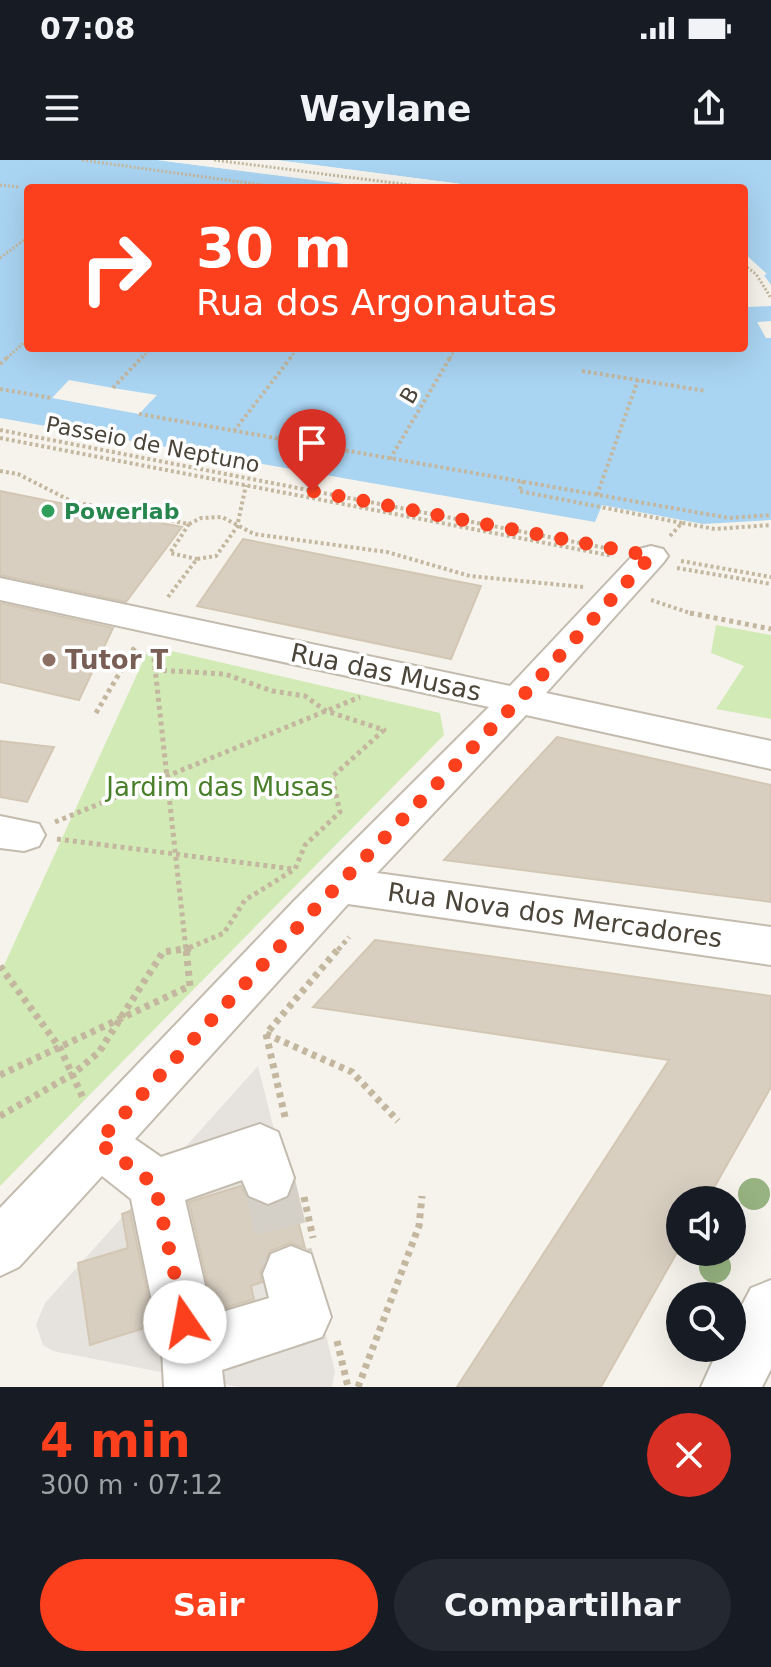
<!DOCTYPE html>
<html lang="pt">
<meta charset="utf-8">
<style>
:root{--surface:#171b24;--page:#242831;--text:#f1f3f6;--muted:#9ea1a6;--accent:#fc3f1d}
body{margin:0;font-family:"DejaVu Sans",sans-serif;background:var(--page);color:var(--text);height:100vh;display:flex;flex-direction:column;font-size:30px;white-space:nowrap}
*{box-sizing:border-box;margin:0}
p{font-size:26px;color:var(--muted)}
.icon{flex:none;width:44px;height:44px;fill:none;stroke:currentColor;stroke-width:2;stroke-linecap:round;stroke-linejoin:round}
.map{position:relative;height:1227px;overflow:hidden}
.side{display:flex;flex-direction:column;background:var(--surface);flex:1}
.side>*{flex:none}
.guide{position:absolute;left:24px;top:24px;width:724px;height:168px;border-radius:8px;box-shadow:0 8px 32px #0002;background:#fc3f1d;color:#fff;overflow:hidden}
.fabs{position:absolute;left:666px;top:1026px;display:grid;gap:16px}
.fabs a{display:grid;place-items:center;width:80px;height:80px;border-radius:50%;background:var(--surface);box-shadow:0 8px 32px #0002;font-size:40px}
.pin{position:absolute;display:grid;place-items:center;width:68px;height:68px;color:#fff;margin:-82px -34px;border-radius:50% 50% 50% 0;rotate:-45deg;box-shadow:0 0 8px #0007}
.pin .icon{rotate:45deg}
.me{position:absolute;width:88px;margin:-44px;rotate:348deg;stroke-linejoin:round;filter:drop-shadow(0 0 6px #0008)}
.turn{display:flex;align-items:center;gap:28px;height:168px;padding:0 40px;font-size:36px}
.turn .icon{width:104px;height:104px;stroke-width:2.5}
.turn b{display:block;font-size:56px;line-height:68px}
.round{display:grid;place-items:center;flex:none;width:84px;height:84px;border-radius:42px;background:var(--page)}
.headline{display:flex;align-items:center;justify-content:space-between;height:136px;padding:0 40px}
h1{font-size:48px;font-weight:800;line-height:60px;color:var(--accent)}
.button{display:flex;gap:16px;margin-top:auto;padding:16px 40px}
.button a{flex:1;height:92px;border-radius:48px;background:var(--accent);color:#fff;font-size:32px;font-weight:800;line-height:92px;text-align:center}
.button a+a{background:var(--page);color:var(--text)}
.status{display:flex;justify-content:space-between;align-items:center;height:56px;padding:0 40px;background:var(--surface);direction:ltr}
.status svg{height:22px;fill:currentColor}
header{display:flex;justify-content:space-between;align-items:center;height:104px;padding:0 40px;background:var(--surface);font-size:36px;font-weight:800}
.map>svg:first-child{display:block}
.industrial{fill:#e6e2dd}
.green{fill:#d2eab5}
.water{fill:#a9d4f2}
.pier{fill:#f6f3ec}
.building{fill:#d8cfc1;stroke:#d3c7b4;stroke-width:2}
.lines{fill:none;stroke-linecap:round;stroke-linejoin:round}
.minor-tunnel{stroke:#d4d0c8;stroke-width:52;stroke-dasharray:52 26;stroke-linecap:butt}
.minor-casing{stroke:#c2bbae;stroke-width:4}
.path-far3{stroke:#c4b79f;stroke-width:3;stroke-dasharray:2 2;stroke-linecap:butt}
.path-far2{stroke:#c4b79f;stroke-width:4;stroke-dasharray:3 3;stroke-linecap:butt}
.path-far1{stroke:#c4b79f;stroke-width:5;stroke-dasharray:4 4;stroke-linecap:butt}
.path{stroke:#c4b79f;stroke-width:7;stroke-dasharray:5 5;stroke-linecap:butt}
.minor{fill:#fff;fill-rule:evenodd}
.tree{fill:#97b381}
.route{stroke:#fc3f1d;stroke-width:14;stroke-dasharray:0 25.2}
.leisure-dot{fill:#2e9e5b;stroke:#fff;stroke-width:3}
.education-dot{fill:#8d6e63;stroke:#fff;stroke-width:3}
.labels{text-anchor:middle;stroke-width:7;stroke-linejoin:round;paint-order:stroke}
.far-street-label{font-size:22px;fill:#4b4439;stroke:#fff}
.far-leisure-label{font-size:22px;font-weight:bold;fill:#27864d;stroke:#fff;text-anchor:start}
.education-label{font-size:26px;font-weight:bold;fill:#785e54;stroke:#fff;text-anchor:start}
.street-label{font-size:26px;fill:#4b4439;stroke:#fff}
.park-label{font-size:26px;fill:#4a7f2a;stroke:#fff}
</style>
<div class="status"><b>07:08</b><svg viewBox="0 0 49 12"><path d="M0 12V9h3v3zM5 12V6h3v6zM10 12V3h3v9zM15 12V0h3v12zM26 1h20v11H26zM47 4h2v5h-2z"/></svg></div>
<header><svg class="icon" aria-label="menu" viewBox="0 0 24 24"><path d="M4 6h16M4 12h16M4 18h16"/></svg>Waylane<svg class="icon" aria-label="share" viewBox="0 0 24 24"><path d="M12 15V3M7 8l5-5 5 5M5 13v7h14v-7"/></svg></header>
<div class="map">
<svg width="771" height="1227" viewBox="0 0 771 1227">
<rect width="100%" height="100%" fill="#f6f3ec"/>
<polygon class="industrial" points="258,906 335,1211 332,1227 238,1227 53,1191 43,1185 36,1165 45,1143"/>
<g class="green">
<polygon points="716,465 771,475 771,559 716,549 744,506 711,493"/>
<polygon points="150,486 440,553 444,575 0,1026 0,814"/>
</g>
<g class="water">
<polygon points="0,0 157,0 376,28 28,28 28,188 744,188 744,141 747,147 771,146 771,161 757,162 766,178 771,178 771,360 703,364 602,345 595,362 0,258"/>
<polygon points="276,0 771,0 771,125 764,115 767,114 744,93 744,28 492,28"/>
</g>
<g class="pier">
<polygon points="157,0 233,5 377,24 380,28"/>
<polygon points="272,0 276,0 492,28 461,28 276,4"/>
<polygon points="69,220 113,228 157,235 139,254 52,238"/>
</g>
<g class="building">
<polygon points="0,331 109,353 182,367 126,442 0,415"/>
<polygon points="243,379 338,398 481,426 451,499 197,446"/>
<polygon points="0,443 113,468 79,540 0,522"/>
<polygon points="557,577 771,625 771,742 444,700"/>
<polygon points="0,581 54,587 27,642 0,637"/>
<polygon points="375,780 771,836 771,927 707,1040 680,1040 680,1087 601,1227 457,1227 669,900 313,847"/>
<polygon points="241,1026 248,1039 267,1047 288,1039 291,1033 305,1088 290,1083 270,1091 260,1113 262,1122 251,1126 254,1139 214,1151 189,1042"/>
<polygon points="130,1051 154,1165 90,1185 78,1103 128,1088 122,1054"/>
</g>
<g class="lines">
<polyline class="minor-tunnel" points="268,1018 291,1114"/>
<defs>
<g id="minor">
<polygon points="651,386 663,389 668,396 663,403 546,533 771,581 771,609 526,555 377,713 771,767 771,805 348,744 135,979 161,997 260,964 278,972 294,1018 287,1036 268,1044 249,1036 242,1020 185,1040 212,1155 269,1138 263,1114 271,1094 291,1086 311,1094 331,1157 322,1177 222,1210 224,1227 164,1227 162,1190 131,1039 102,1016 19,1107 0,1116 0,1048 294,741 489,547 0,440 0,418 510,526 639,389"/>
<polygon points="0,656 39,664 45,675 39,686 24,691 0,688"/>
<polygon points="771,1120 771,1209 762,1227 701,1227 719,1188 732,1188 732,1164 751,1128"/>
</g>
</defs>
<use href="#minor" class="minor-casing"/>
<g class="path-far3">
<polyline points="82,0 284,28"/>
<polyline points="214,0 434,28"/>
<polyline points="0,25 19,27"/>
<polyline points="0,98 28,77"/>
<polyline points="744,105 756,114 771,138"/>
<polyline points="7,198 28,179"/>
<polyline points="142,198 151,188"/>
<polyline points="290,198 298,188"/>
<polyline points="450,198 456,188"/>
</g>
<g class="path-far2">
<polyline points="0,204 9,196"/>
<polyline points="582,211 706,231"/>
<polyline points="113,228 143,196"/>
<polyline points="0,229 52,238"/>
<polyline points="139,254 729,358 771,355"/>
<polyline points="0,270 616,390"/>
<polyline points="234,271 292,196"/>
<polyline points="0,278 613,396"/>
<polyline points="390,299 451,196"/>
<polyline points="0,311 18,314 73,342 189,364 201,358 222,357 254,374 387,392 470,416 583,427"/>
<polyline points="523,321 519,331 682,363"/>
<polyline points="597,335 638,220"/>
<polyline points="189,364 170,393 197,399"/>
<polyline points="670,376 682,363 715,369 771,365"/>
<polyline points="681,401 771,417"/>
<polyline points="677,408 771,424"/>
<polyline points="168,437 197,399 216,396 237,367 246,325"/>
<polyline points="651,440 696,455"/>
</g>
<g class="path-far1">
<polyline points="690,453 771,469"/>
<polyline points="153,490 186,790"/>
<polyline points="155,510 225,514 272,531 305,536 326,551 384,570 332,617 340,652 305,685 295,709 245,740 224,773 184,790"/>
<polyline points="96,553 136,485"/>
<polyline points="55,662 360,537"/>
<polyline points="57,679 293,709"/>
<polyline points="338,790 349,777"/>
</g>
<g class="path">
<polyline points="0,806 60,888 84,940"/>
<polyline points="266,874 352,912 398,961"/>
<polyline points="0,915 190,826 186,788"/>
<polyline points="0,956 73,914 99,892 163,792 192,788"/>
<polyline points="285,957 266,874 339,788"/>
<polyline points="304,1037 313,1078"/>
<polyline points="337,1181 348,1227"/>
<polyline points="358,1227 419,1066 422,1036"/>
</g>
<use href="#minor" class="minor"/>
</g>
<g class="tree">
<circle cx="754" cy="1034" r="16"/>
<circle cx="715" cy="1107" r="16"/>
</g>
<g class="lines">
<polyline class="route" points="185,1162 155,1025 98,982 310,754 519,540 651,396 312,331"/>
</g>
<circle class="leisure-dot" cx="48" cy="351" r="8"/>
<circle class="education-dot" cx="49" cy="500" r="8"/>
<g class="labels">
<g class="far-street-label">
<text transform="translate(409 235) rotate(-59)" y="8">B</text>
<text transform="translate(153 284) rotate(11)" y="8">Passeio de Neptuno</text>
</g>
<g class="far-leisure-label">
<text x="64" y="359">Powerlab</text>
</g>
<g class="education-label">
<text x="65" y="509">Tutor T</text>
</g>
<g class="street-label">
<text transform="translate(386 512) rotate(12)" y="9">Rua das Musas</text>
<text transform="translate(555 755) rotate(8)" y="9">Rua Nova dos Mercadores</text>
</g>
<g class="park-label">
<text x="220" y="636">Jardim das Musas</text>
</g>
</g>
</svg>
<div class="fabs">
<a><svg class="icon" aria-label="sound" viewBox="0 0 24 24"><path d="M4 9h4l5-4v14l-5-4H4zM17 9q2 3 0 6"/></svg></a>
<a><svg class="icon" aria-label="search" viewBox="0 0 24 24"><circle cx="10" cy="10" r="6"/><path d="M15 15l6 6"/></svg></a>
</div>
<div class="pin" style="left:312px;top:331px;background:#d93025"><svg class="icon" aria-label="arrive" viewBox="0 0 24 24"><path d="M6 21V4h12l-3 4 3 4H6"/></svg></div>
<svg class="me" style="left:185px;top:1162px" viewBox="-20 -20 40 40"><circle r="19" fill="#fff"/><path d="M0-13L10 11 0 6-10 11z" fill="#fc3f1d"/></svg>
<div class="guide">
<div class="turn"><svg class="icon" aria-label="right" viewBox="0 0 24 24"><path d="M7 20v-9h11M14 6l5 5-5 5"/></svg><div><b>30 m</b>Rua dos Argonautas</div></div>
</div>
</div>
<section class="side">
<div class="headline"><div><h1>4 min</h1><p>300 m · 07:12</p></div><a class="round" style="background:#d93025;color:#fff"><svg class="icon" aria-label="close" viewBox="0 0 24 24"><path d="M6 6l12 12M18 6L6 18"/></svg></a></div>
<div class="button"><a>Sair</a><a>Compartilhar</a></div>
</section>
